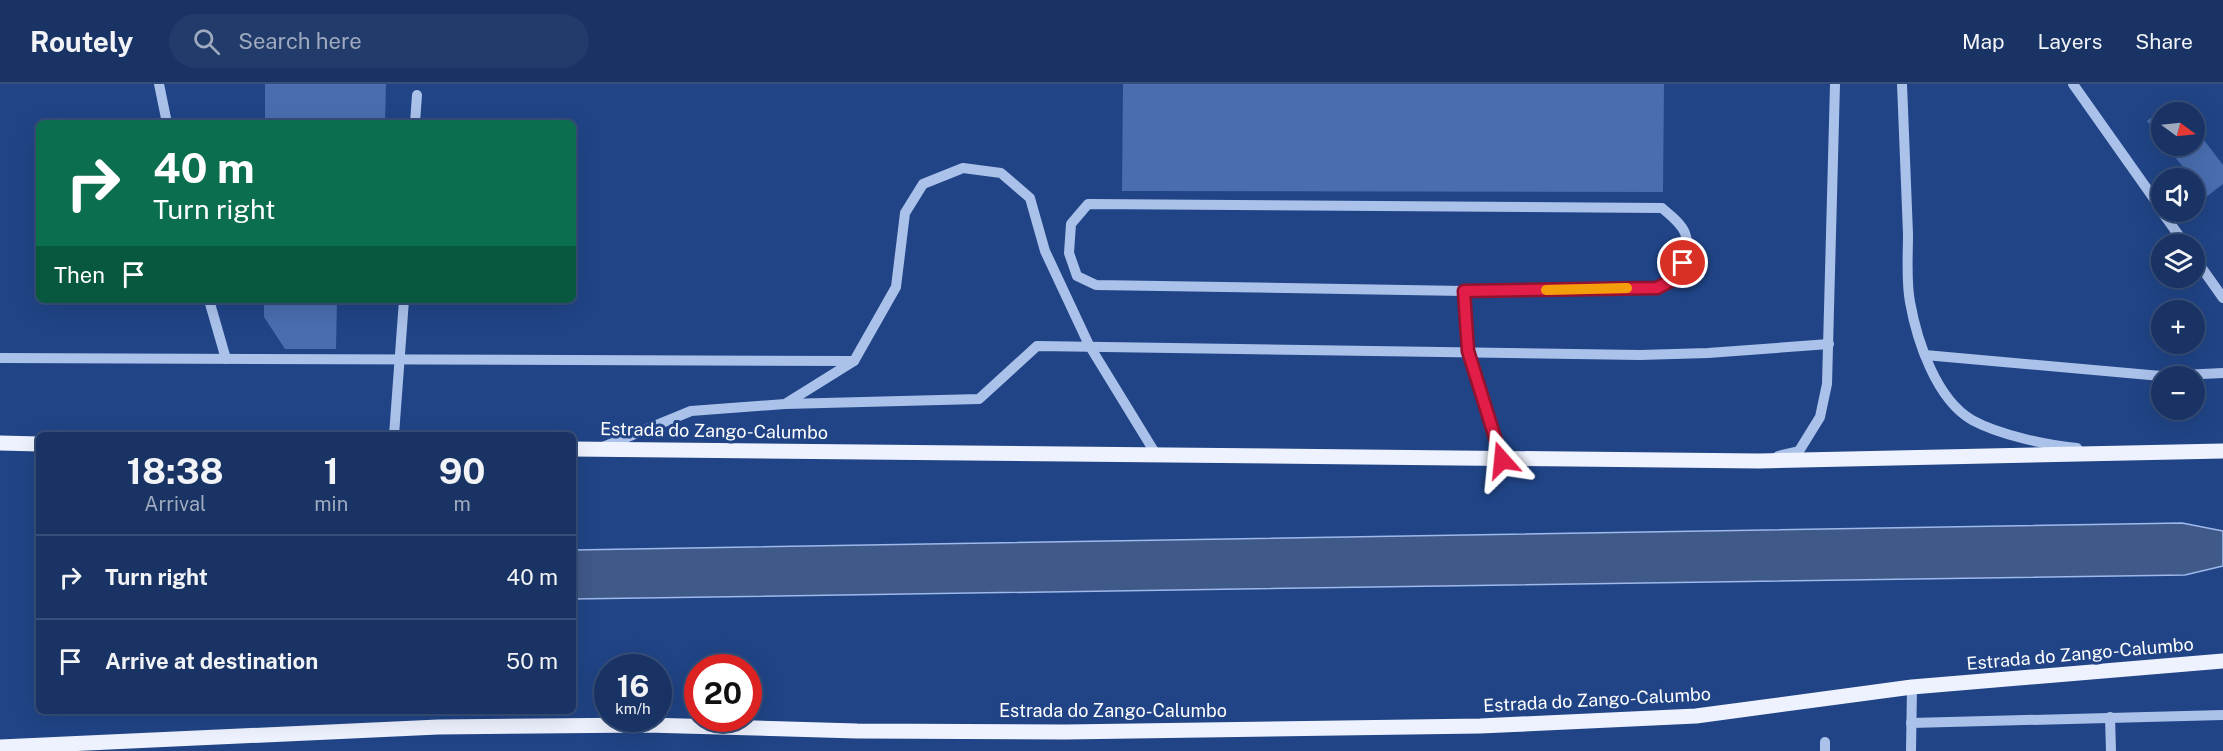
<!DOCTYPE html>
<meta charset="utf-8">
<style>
:root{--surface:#183364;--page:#213b6a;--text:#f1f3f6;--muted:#9faabf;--line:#364e78}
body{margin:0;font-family:"Public Sans",sans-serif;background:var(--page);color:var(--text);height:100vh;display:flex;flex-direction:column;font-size:22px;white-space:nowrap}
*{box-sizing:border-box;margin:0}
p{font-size:20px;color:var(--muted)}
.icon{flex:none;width:33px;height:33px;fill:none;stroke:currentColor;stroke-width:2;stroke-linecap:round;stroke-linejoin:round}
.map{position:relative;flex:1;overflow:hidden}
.details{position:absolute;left:36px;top:348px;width:540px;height:282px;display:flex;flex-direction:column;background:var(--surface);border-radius:9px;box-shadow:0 6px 24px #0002,0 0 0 2px var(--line)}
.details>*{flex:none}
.top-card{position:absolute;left:36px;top:36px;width:540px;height:183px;border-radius:9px;box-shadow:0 6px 24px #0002,0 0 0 2px var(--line);background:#0b6e4f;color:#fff;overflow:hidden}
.needle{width:39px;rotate:105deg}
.fabs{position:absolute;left:2151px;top:18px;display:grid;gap:12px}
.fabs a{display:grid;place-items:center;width:54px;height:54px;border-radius:50%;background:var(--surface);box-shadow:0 6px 24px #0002,0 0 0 2px var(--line);font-size:30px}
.speed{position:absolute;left:594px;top:570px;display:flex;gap:12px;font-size:30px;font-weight:700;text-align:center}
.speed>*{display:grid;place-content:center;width:78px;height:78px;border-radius:50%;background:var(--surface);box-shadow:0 6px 24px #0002,0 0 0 2px var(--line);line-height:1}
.speed small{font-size:15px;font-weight:400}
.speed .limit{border:9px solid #d22;background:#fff;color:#111}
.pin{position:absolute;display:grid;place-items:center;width:51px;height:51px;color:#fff;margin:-26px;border:3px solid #fff;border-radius:50%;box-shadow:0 2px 6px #0007}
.me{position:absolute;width:66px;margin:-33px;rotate:342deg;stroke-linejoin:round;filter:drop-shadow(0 0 4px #0008)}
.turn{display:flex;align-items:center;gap:21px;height:126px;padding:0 18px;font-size:27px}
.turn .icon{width:78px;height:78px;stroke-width:2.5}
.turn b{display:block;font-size:42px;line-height:51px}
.then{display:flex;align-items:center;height:57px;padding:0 18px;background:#0003;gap:12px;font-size:22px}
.eta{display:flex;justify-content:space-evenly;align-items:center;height:102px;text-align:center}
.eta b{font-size:36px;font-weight:700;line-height:42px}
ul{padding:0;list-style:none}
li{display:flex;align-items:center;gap:18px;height:84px;padding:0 18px;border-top:2px solid var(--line)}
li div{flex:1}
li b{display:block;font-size:22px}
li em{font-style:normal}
header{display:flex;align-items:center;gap:36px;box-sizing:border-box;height:84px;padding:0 30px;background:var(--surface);border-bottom:2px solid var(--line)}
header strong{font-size:28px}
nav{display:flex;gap:33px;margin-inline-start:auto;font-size:21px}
.search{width:420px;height:54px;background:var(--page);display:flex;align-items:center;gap:15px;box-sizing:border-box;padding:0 21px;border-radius:33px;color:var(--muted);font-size:22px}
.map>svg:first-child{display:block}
.water{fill:#3f5989;stroke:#9ebaeb;stroke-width:1.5}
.building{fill:#496daf}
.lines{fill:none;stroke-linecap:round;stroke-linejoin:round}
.minor{stroke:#aac1ea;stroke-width:10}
.major{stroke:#eef2fe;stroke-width:15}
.route-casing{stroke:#92132f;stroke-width:15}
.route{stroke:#e11d48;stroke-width:10}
.slow{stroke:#f59e0b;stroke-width:10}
.labels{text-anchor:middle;stroke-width:6;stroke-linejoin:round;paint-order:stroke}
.street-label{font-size:18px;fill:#fff;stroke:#204486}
</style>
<header>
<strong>Routely</strong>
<div class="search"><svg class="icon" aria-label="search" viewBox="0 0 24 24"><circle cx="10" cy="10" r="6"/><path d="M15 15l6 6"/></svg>Search here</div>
<nav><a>Map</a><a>Layers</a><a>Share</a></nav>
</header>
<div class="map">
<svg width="2223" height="667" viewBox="0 0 2223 667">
<rect width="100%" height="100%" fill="#204486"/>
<polygon class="water" points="2182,439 2223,447 2223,482 2185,491 573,515 573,466"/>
<g class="building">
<polygon points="265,0 386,0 385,39 265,39"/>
<polygon points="1123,0 1664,0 1663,108 1122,107"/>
<polygon points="2174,16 2183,28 2162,28 2162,55 2147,37"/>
<polygon points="2194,43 2223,81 2223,100 2206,113 2194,98 2194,94 2192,94 2166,62 2194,62"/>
<polygon points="264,216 337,216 336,265 285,265 264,233"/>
</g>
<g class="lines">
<g class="minor">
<polyline points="159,0 167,39"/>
<path d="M1902 0C1904 50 1906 100 1908 150 1908 172 1906 197 1910 218 1917 257 1936 315 1972 336 1999 351 2047 361 2077 364"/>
<polyline points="2073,0 2162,126"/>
<polyline points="415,39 417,11"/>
<polyline points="2162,128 2185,160"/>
<polyline points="2194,173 2223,214"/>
<path d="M1464 207 1096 201 1077 192 1069 169 1071 140 1088 120 1662 124C1670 131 1681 139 1685 149 1690 161 1685 187 1674 195 1669 198 1662 201 1657 204L1464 207 1468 267 1502 376"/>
<polyline points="209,216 226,275"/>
<polyline points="1925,271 2161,292 2223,289"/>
<polyline points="0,274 854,277"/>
<polyline points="785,320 979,315 1037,262 1640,271 1708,269 1829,260"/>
<polyline points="394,351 404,216"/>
<polyline points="603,363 691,327 785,320 854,277 896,203 905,129 923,100 963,84 1001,89 1030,114 1045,167 1089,261 1157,372"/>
<polyline points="1778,372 1799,367 1820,333 1827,300 1835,0"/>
<polyline points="2110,633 2111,667"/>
<polyline points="1911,639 2223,631"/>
<polyline points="1825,667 1825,658"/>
<polyline points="1911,667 1912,603"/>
</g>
<g class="major">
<polyline points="0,359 39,360"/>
<polyline points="573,365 1759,377 2223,367"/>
<polyline points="0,663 438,643 647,641 857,647 1065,648 1480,642 1696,632 1912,603 2223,577"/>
</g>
</g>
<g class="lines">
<defs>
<polyline id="route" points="1502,376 1468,267 1464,207 1657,204 1676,194 1683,179"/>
</defs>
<use href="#route" class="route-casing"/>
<use href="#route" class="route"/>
<polyline class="slow" points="1546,206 1627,204"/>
</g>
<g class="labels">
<g class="street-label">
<text transform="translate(714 347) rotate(1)" y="6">Estrada do Zango-Calumbo</text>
<text transform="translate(2080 570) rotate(-5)" y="6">Estrada do Zango-Calumbo</text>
<text transform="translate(1597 616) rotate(-3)" y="6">Estrada do Zango-Calumbo</text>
<text x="1113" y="633">Estrada do Zango-Calumbo</text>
</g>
</g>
</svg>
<div class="fabs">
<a><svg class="needle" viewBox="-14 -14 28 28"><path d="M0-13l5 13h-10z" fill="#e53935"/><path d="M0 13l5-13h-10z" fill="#9faabf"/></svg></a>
<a><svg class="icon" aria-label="sound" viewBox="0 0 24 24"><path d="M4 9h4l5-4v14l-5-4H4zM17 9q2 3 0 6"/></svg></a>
<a><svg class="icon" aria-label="layers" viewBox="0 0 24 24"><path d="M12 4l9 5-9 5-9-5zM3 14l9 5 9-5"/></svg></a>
<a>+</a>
<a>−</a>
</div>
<div class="speed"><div>16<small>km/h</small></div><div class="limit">20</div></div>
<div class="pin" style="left:1683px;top:179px;background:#d93025"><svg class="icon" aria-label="arrive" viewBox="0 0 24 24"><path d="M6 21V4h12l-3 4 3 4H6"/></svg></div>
<svg class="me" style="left:1502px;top:376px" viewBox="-20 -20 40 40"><path d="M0-17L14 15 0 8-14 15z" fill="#e11d48" stroke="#fff" stroke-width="4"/></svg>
<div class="top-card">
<div class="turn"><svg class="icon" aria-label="right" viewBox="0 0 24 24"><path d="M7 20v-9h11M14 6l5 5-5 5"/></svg><div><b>40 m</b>Turn right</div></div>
<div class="then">Then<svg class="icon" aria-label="arrive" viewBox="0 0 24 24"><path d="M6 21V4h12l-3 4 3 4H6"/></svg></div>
</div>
<section class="details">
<div class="eta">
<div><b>18:38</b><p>Arrival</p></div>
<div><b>1</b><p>min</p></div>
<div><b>90</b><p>m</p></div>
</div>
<ul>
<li><svg class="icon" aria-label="right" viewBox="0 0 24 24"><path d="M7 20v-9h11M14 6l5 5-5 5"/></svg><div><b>Turn right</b></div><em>40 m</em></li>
<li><svg class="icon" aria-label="arrive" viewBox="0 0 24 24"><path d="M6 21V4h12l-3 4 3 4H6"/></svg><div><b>Arrive at destination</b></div><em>50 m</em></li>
</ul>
</section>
</div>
